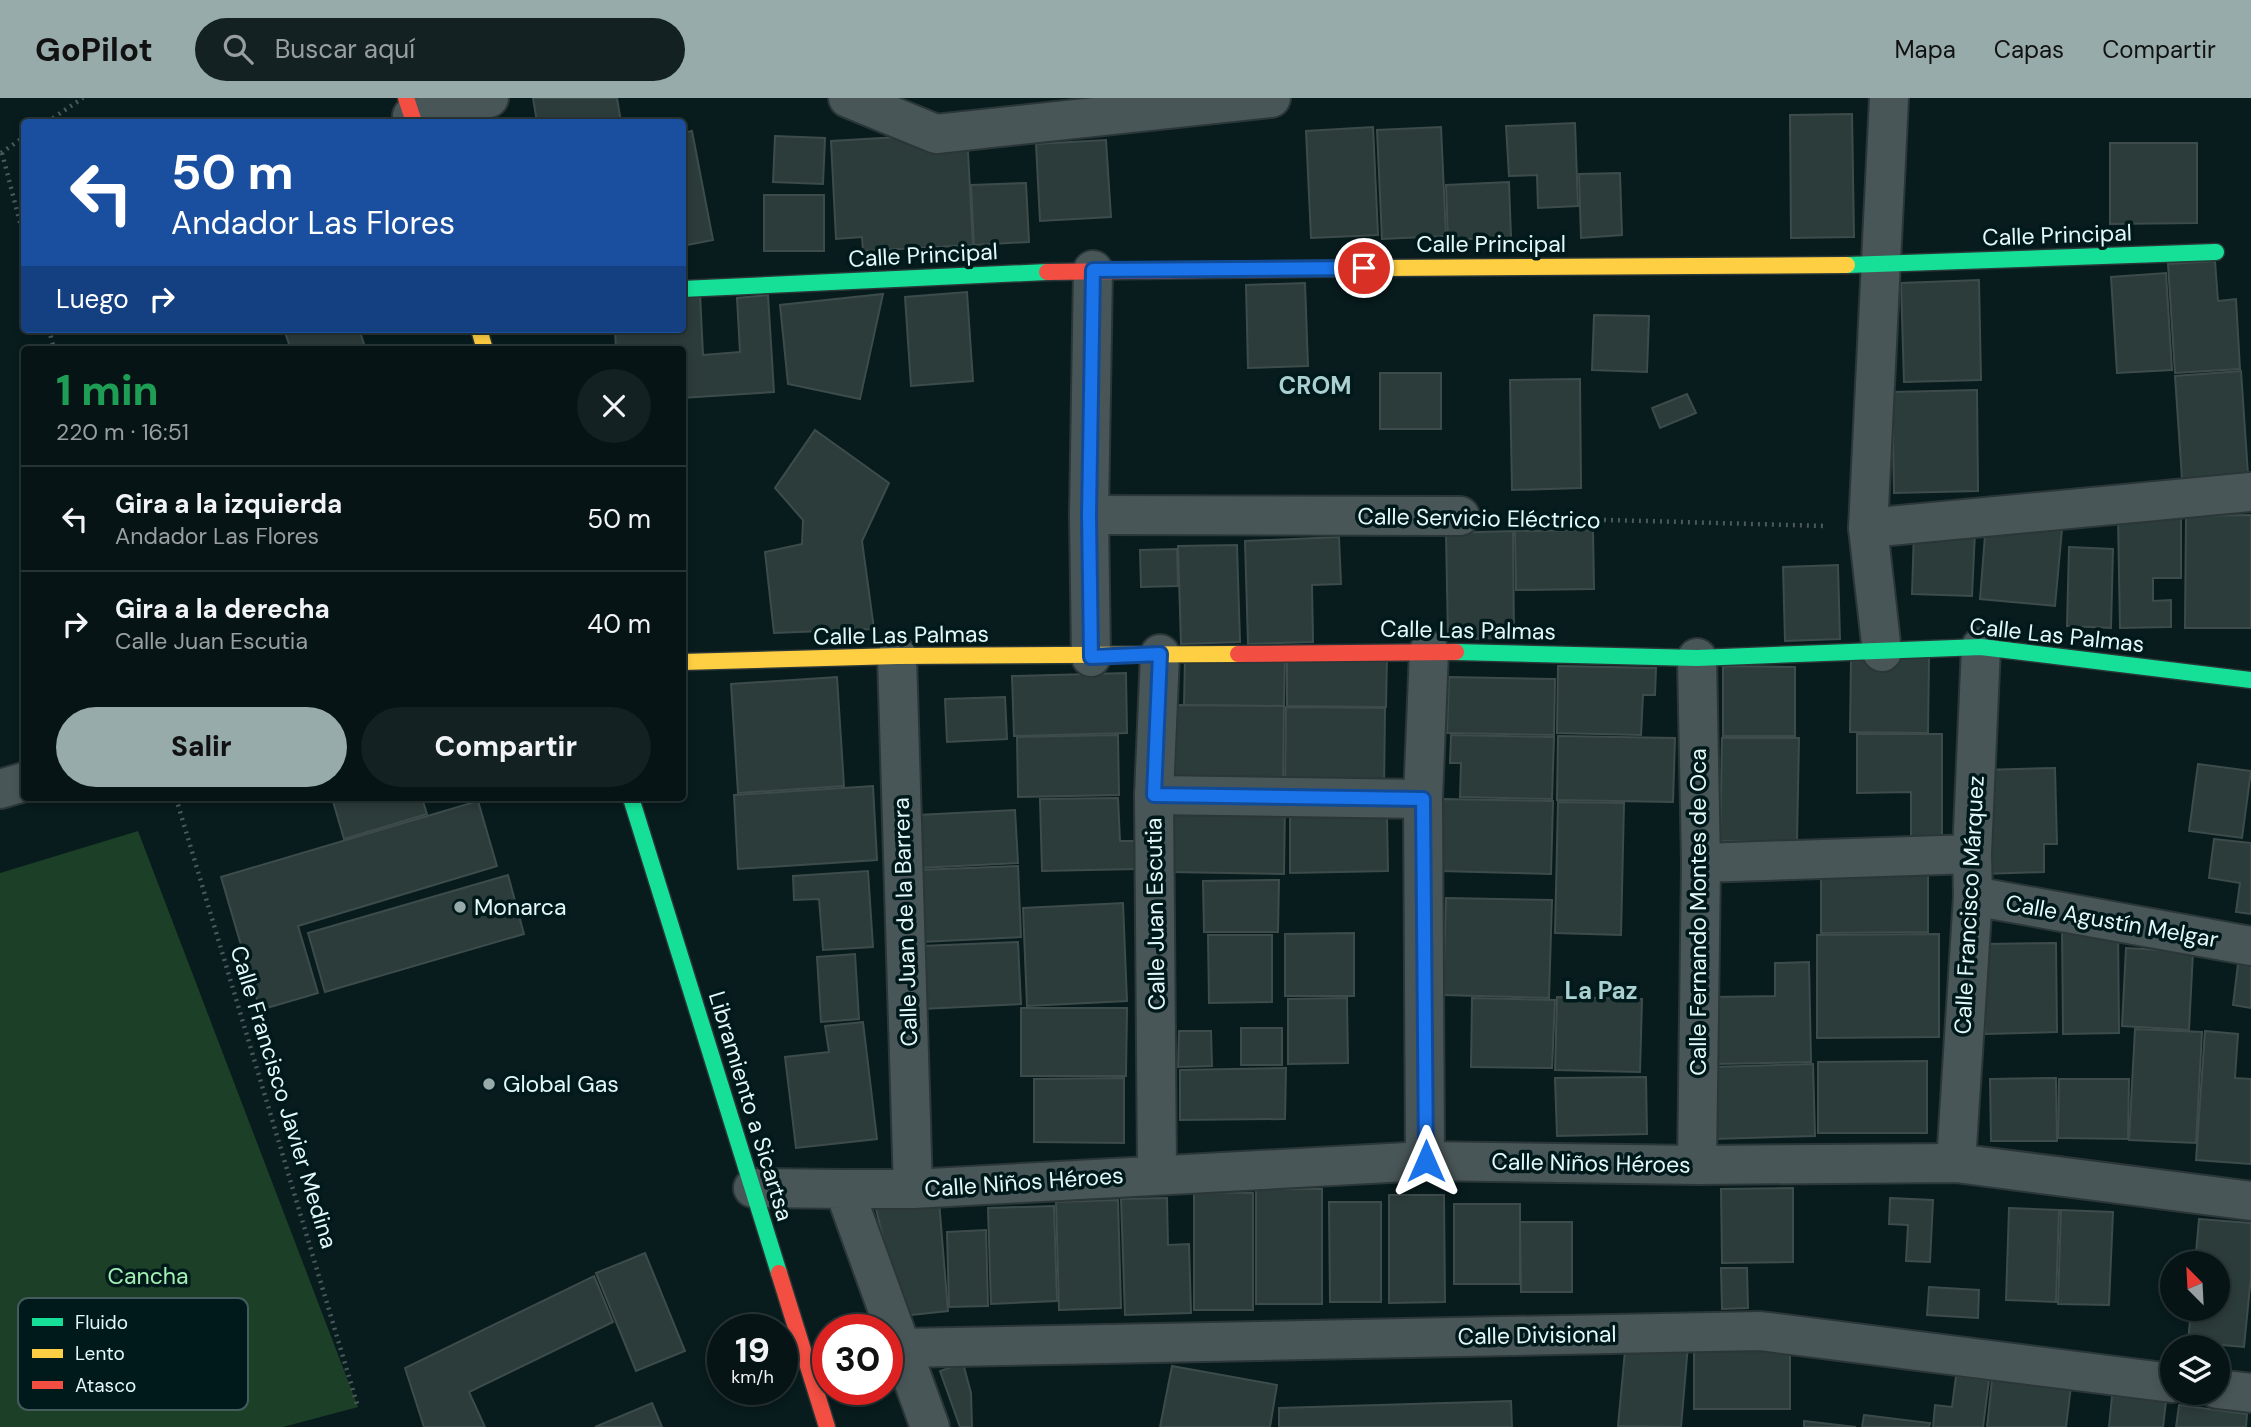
<!DOCTYPE html>
<html lang="es">
<meta charset="utf-8">
<style>
:root{--surface:#061416;--page:#142123;--text:#f1f3f6;--muted:#989ea1;--line:#273335;--accent:#97abab}
body{margin:0;font-family:"DM Sans",sans-serif;background:var(--page);color:var(--text);height:100vh;display:flex;flex-direction:column;font-size:26px;white-space:nowrap}
*{box-sizing:border-box;margin:0}
p{font-size:23px;color:var(--muted)}
.icon{flex:none;width:38px;height:38px;fill:none;stroke:currentColor;stroke-width:2;stroke-linecap:round;stroke-linejoin:round}
.map{position:relative;flex:1;overflow:hidden}
.panel{position:absolute;left:21px;top:248px;width:665px;height:455px;display:flex;flex-direction:column;background:var(--surface);border-radius:7px;box-shadow:0 4px 10px #0003,0 0 0 2px var(--line)}
.panel>*{flex:none}
.guide{position:absolute;left:21px;top:21px;width:665px;height:214px;border-radius:7px;box-shadow:0 4px 10px #0003,0 0 0 2px var(--line);background:#1a4fa0;color:#fff;overflow:hidden}
.needle{width:46px;rotate:336deg}
.controls{position:absolute;left:2160px;top:1153px;display:grid;gap:14px}
.controls a{display:grid;place-items:center;width:70px;height:70px;border-radius:50%;background:var(--surface);box-shadow:0 4px 10px #0003,0 0 0 2px var(--line);font-size:35px}
.speed{position:absolute;left:707px;top:1216px;display:flex;gap:14px;font-size:35px;font-weight:700;text-align:center}
.speed>*{display:grid;place-content:center;width:91px;height:91px;border-radius:50%;background:var(--surface);box-shadow:0 4px 10px #0003,0 0 0 2px var(--line);line-height:1}
.speed small{font-size:18px;font-weight:400}
.speed .limit{border:10px solid #d22;background:#fff;color:#111}
.pin{position:absolute;display:grid;place-items:center;width:60px;height:60px;color:#fff;margin:-30px;border:4px solid #fff;border-radius:50%;box-shadow:0 2px 7px #0007}
.me{position:absolute;width:77px;margin:-38px;rotate:0deg;stroke-linejoin:round;filter:drop-shadow(0 0 5px #0008)}
.turn{display:flex;align-items:center;gap:24px;height:147px;padding:0 35px;font-size:32px}
.turn .icon{width:91px;height:91px;stroke-width:2.5}
.turn b{display:block;font-size:49px;line-height:60px}
.then{display:flex;align-items:center;height:66px;padding:0 35px;background:#0003;gap:14px;font-size:26px}
.round{display:grid;place-items:center;flex:none;width:74px;height:74px;border-radius:37px;background:var(--page)}
.head{display:flex;align-items:center;justify-content:space-between;height:119px;padding:0 35px}
h1{font-size:42px;font-weight:800;line-height:52px;color:#1e9e55}
.action{display:flex;gap:14px;margin-top:auto;padding:14px 35px}
.action a{flex:1;height:80px;border-radius:42px;background:var(--accent);color:#111;font-size:28px;font-weight:800;line-height:80px;text-align:center}
.action a+a{background:var(--page);color:var(--text)}
ul{padding:0;list-style:none}
li{display:flex;align-items:center;gap:21px;height:105px;padding:0 35px;border-top:2px solid var(--line)}
li div{flex:1}
li b{display:block;font-size:26px}
li em{font-style:normal}
header{display:flex;align-items:center;gap:42px;box-sizing:border-box;height:98px;padding:0 35px;background:var(--accent);color:#111}
header strong{font-size:33px}
nav{display:flex;gap:38px;margin-inline-start:auto;font-size:24px}
.search{width:490px;height:63px;background:var(--page);display:flex;align-items:center;gap:18px;box-sizing:border-box;padding:0 24px;border-radius:38px;color:var(--muted);font-size:26px}
.map>svg:first-child{display:block}
.green{fill:#1c3f27}
.building{fill:#2c3c3b;stroke:#3d4c4b;stroke-width:2}
.lines{fill:none;stroke-linecap:round;stroke-linejoin:round}
.street-casing{stroke:#2a3637;stroke-width:42}
.fast-casing{stroke:#2a3637;stroke-width:19}
.slow-casing{stroke:#2a3637;stroke-width:19}
.jam-casing{stroke:#2a3637;stroke-width:19}
.path{stroke:#4c595a;stroke-width:4.5;stroke-dasharray:2 5;stroke-linecap:butt}
.street{stroke:#495658;stroke-width:38}
.fast{stroke:#16e098;stroke-width:16}
.slow{stroke:#ffcf43;stroke-width:16}
.jam{stroke:#f24e42;stroke-width:16}
.route-casing{stroke:#114b97;stroke-width:18}
.route{stroke:#1a73e8;stroke-width:12}
.poi-dot{fill:#97abab;stroke:#00191a;stroke-width:2.5}
.labels{text-anchor:middle;stroke-width:7;stroke-linejoin:round;paint-order:stroke}
.street-label{font-size:23px;fill:#e4f8f8;stroke:#00191a}
.poi-label{font-size:23px;fill:#e4f8f8;stroke:#00191a;text-anchor:start}
.park-label{font-size:23px;fill:#a3f0b4;stroke:#00191a}
.neighbourhood-label{font-size:24px;font-weight:bold;fill:#aad0d2;stroke:#00191a}
.key{fill:#00191a;stroke:#445c5d;stroke-width:2}
.key-label{font-size:19px;fill:#e4f8f8}
</style>
<header>
<strong>GoPilot</strong>
<div class="search"><svg class="icon" aria-label="search" viewBox="0 0 24 24"><circle cx="10" cy="10" r="6"/><path d="M15 15l6 6"/></svg>Buscar aquí</div>
<nav><a>Mapa</a><a>Capas</a><a>Compartir</a></nav>
</header>
<div class="map">
<svg width="2251" height="1329" viewBox="0 0 2251 1329">
<rect width="100%" height="100%" fill="#081b1d"/>
<polygon class="green" points="138,733 358,1309 283,1329 0,1329 0,775"/>
<g class="building">
<polygon points="533,0 617,0 621,24 537,24"/>
<polygon points="1852,16 1854,139 1791,140 1790,17"/>
<polygon points="1575,25 1578,108 1538,110 1537,77 1509,78 1506,28"/>
<polygon points="1373,29 1378,137 1311,140 1306,33"/>
<polygon points="1441,29 1446,138 1382,141 1377,32"/>
<polygon points="692,33 713,142 682,148 682,35"/>
<polygon points="967,35 973,147 863,153 862,139 836,141 831,43"/>
<polygon points="775,38 825,40 823,86 773,84"/>
<polygon points="1106,42 1111,119 1040,123 1036,46"/>
<polygon points="2110,45 2197,45 2197,125 2110,126"/>
<polygon points="1620,75 1622,137 1581,140 1579,76"/>
<polygon points="1509,84 1511,139 1448,142 1446,87"/>
<polygon points="1026,85 1029,144 974,147 971,87"/>
<rect x="764" y="97" width="60" height="56"/>
<polygon points="2215,163 2218,203 2236,201 2240,271 2175,275 2168,166"/>
<polygon points="2166,175 2172,272 2117,275 2111,179"/>
<polygon points="1979,182 1981,282 1904,284 1901,185"/>
<polygon points="1305,185 1308,268 1248,270 1246,187"/>
<polygon points="967,194 973,283 911,288 905,199"/>
<polygon points="700,196 703,257 740,254 737,200 768,197 774,294 682,300 682,252 616,252 615,231 682,231 682,197"/>
<polygon points="883,196 860,301 788,286 780,207"/>
<polygon points="1594,217 1649,218 1647,274 1592,272"/>
<polygon points="284,231 359,231 366,252 291,252"/>
<polygon points="2241,273 2248,376 2182,381 2175,278"/>
<rect x="1380" y="275" width="61" height="56"/>
<polygon points="1580,281 1581,390 1512,392 1510,282"/>
<polygon points="1977,292 1978,393 1894,395 1892,294"/>
<polygon points="1687,296 1696,315 1660,330 1652,310"/>
<polygon points="815,332 889,385 862,443 874,531 774,535 765,454 802,446 803,422 775,390"/>
<polygon points="2251,417 2251,530 2185,530 2186,418"/>
<polygon points="2181,419 2181,480 2153,480 2153,503 2171,502 2171,529 2120,530 2118,420"/>
<polygon points="1986,424 2062,431 2055,508 1980,501"/>
<polygon points="1593,432 1594,491 1516,492 1515,433"/>
<polygon points="1914,432 1975,434 1972,498 1912,496"/>
<polygon points="1513,433 1514,540 1448,541 1446,435"/>
<polygon points="1339,439 1341,486 1312,487 1313,544 1248,546 1245,443"/>
<polygon points="1237,447 1240,544 1181,546 1178,448"/>
<polygon points="2069,449 2113,451 2111,530 2067,528"/>
<polygon points="1177,451 1178,488 1141,489 1140,452"/>
<polygon points="1838,467 1840,541 1785,543 1783,469"/>
<polygon points="1287,557 1387,558 1386,609 1287,608"/>
<polygon points="1185,558 1285,559 1284,608 1184,607"/>
<polygon points="1851,559 1929,559 1928,635 1850,634"/>
<polygon points="1558,568 1656,570 1655,597 1643,597 1641,637 1557,635"/>
<polygon points="1723,568 1795,569 1795,638 1723,638"/>
<polygon points="1126,575 1127,635 1014,638 1012,578"/>
<polygon points="837,579 844,688 738,695 731,586"/>
<polygon points="1449,579 1555,581 1554,637 1447,635"/>
<polygon points="1005,599 1007,641 947,644 945,601"/>
<polygon points="1176,607 1284,608 1283,686 1175,685"/>
<polygon points="1286,609 1385,610 1384,691 1285,689"/>
<polygon points="1857,636 1942,636 1942,746 1911,747 1911,694 1857,695"/>
<polygon points="1118,637 1119,697 1018,699 1017,639"/>
<polygon points="1451,637 1554,639 1552,701 1460,699 1461,665 1450,665"/>
<polygon points="1558,638 1675,640 1673,704 1557,702"/>
<polygon points="1722,640 1799,640 1797,744 1720,743"/>
<polygon points="2198,666 2251,673 2242,740 2189,733"/>
<polygon points="2055,670 2057,746 2044,746 2044,774 1983,776 1981,672"/>
<polygon points="873,688 877,762 738,771 734,697"/>
<polygon points="332,700 422,700 427,716 344,741"/>
<polygon points="1118,700 1120,743 1137,743 1137,771 1042,773 1040,701"/>
<polygon points="1442,701 1553,703 1551,776 1440,773"/>
<polygon points="478,703 497,768 298,828 318,895 260,912 221,779"/>
<polygon points="1173,703 1285,704 1284,776 1171,774"/>
<polygon points="1558,704 1624,705 1621,837 1555,835"/>
<polygon points="1015,712 1018,765 919,770 917,717"/>
<polygon points="1387,717 1388,773 1290,775 1290,719"/>
<polygon points="2214,741 2251,745 2251,816 2236,814 2240,785 2209,780"/>
<polygon points="1821,764 1928,764 1928,834 1821,835"/>
<polygon points="1018,768 1021,839 922,844 919,772"/>
<polygon points="868,773 873,849 823,852 819,801 794,802 793,778"/>
<polygon points="508,777 524,836 325,894 308,835"/>
<polygon points="1279,782 1278,834 1204,834 1203,783"/>
<polygon points="1446,800 1552,802 1549,900 1443,897"/>
<polygon points="1123,805 1127,903 1027,908 1023,810"/>
<polygon points="2118,826 2119,935 2063,936 2062,827"/>
<polygon points="1354,835 1354,898 1285,898 1285,836"/>
<polygon points="1939,836 1939,939 1817,940 1817,837"/>
<polygon points="1208,837 1272,837 1272,904 1209,905"/>
<polygon points="1018,844 1021,906 923,911 921,848"/>
<polygon points="2056,845 2057,934 1985,936 1983,846"/>
<polygon points="2126,850 2193,854 2189,932 2122,928"/>
<polygon points="855,856 859,921 821,924 817,859"/>
<polygon points="1809,864 1811,964 1715,966 1714,899 1775,898 1775,865"/>
<polygon points="2238,866 2251,868 2251,910 2233,907"/>
<polygon points="1557,899 1642,901 1640,974 1555,972"/>
<polygon points="1347,900 1348,965 1288,966 1288,901"/>
<polygon points="1472,900 1555,902 1552,970 1471,969"/>
<polygon points="1021,910 1127,910 1126,978 1021,978"/>
<polygon points="863,924 877,1041 796,1050 785,959 829,954 825,928"/>
<rect x="1241" y="930" width="41" height="37"/>
<polygon points="2135,931 2202,934 2196,1045 2129,1042"/>
<polygon points="1179,933 1211,933 1212,968 1178,969"/>
<polygon points="2205,933 2238,936 2235,980 2251,981 2251,1066 2196,1062"/>
<polygon points="1927,963 1927,1035 1818,1035 1818,964"/>
<polygon points="1813,966 1815,1038 1713,1041 1712,969"/>
<polygon points="1286,970 1285,1021 1180,1022 1180,972"/>
<polygon points="1646,979 1647,1036 1557,1038 1555,980"/>
<polygon points="1124,980 1124,1045 1034,1044 1034,981"/>
<polygon points="2056,980 2057,1043 1991,1043 1990,981"/>
<polygon points="2059,981 2129,981 2128,1041 2058,1040"/>
<polygon points="1793,1090 1793,1164 1722,1165 1721,1091"/>
<rect x="1256" y="1091" width="66" height="115"/>
<polygon points="1194,1094 1253,1095 1253,1212 1194,1212"/>
<polygon points="1389,1097 1444,1097 1445,1204 1389,1205"/>
<polygon points="1167,1100 1168,1147 1189,1146 1191,1215 1125,1217 1121,1101"/>
<polygon points="1890,1100 1933,1102 1930,1164 1906,1163 1908,1127 1889,1126"/>
<polygon points="1118,1102 1121,1210 1059,1212 1056,1104"/>
<polygon points="939,1103 948,1213 902,1218 876,1111"/>
<polygon points="1329,1104 1381,1104 1381,1204 1330,1204"/>
<rect x="1454" y="1106" width="66" height="80"/>
<polygon points="1054,1108 1057,1203 991,1206 988,1110"/>
<polygon points="2009,1110 2059,1112 2056,1204 2006,1202"/>
<polygon points="2061,1112 2113,1114 2109,1207 2058,1206"/>
<polygon points="2199,1121 2251,1125 2251,1178 2244,1249 2188,1244 2191,1211 2217,1211 2217,1166 2195,1166"/>
<polygon points="1520,1124 1572,1124 1572,1194 1521,1194"/>
<polygon points="986,1132 988,1208 949,1209 947,1134"/>
<polygon points="645,1155 685,1253 636,1273 596,1175"/>
<polygon points="1721,1170 1747,1170 1748,1210 1722,1211"/>
<polygon points="594,1178 613,1224 469,1294 485,1329 424,1329 405,1270"/>
<polygon points="1929,1189 1979,1192 1978,1220 1927,1217"/>
<polygon points="1626,1242 1688,1247 1681,1329 1618,1328"/>
<rect x="1694" y="1252" width="96" height="59"/>
<polygon points="963,1265 971,1295 972,1329 960,1329 940,1273"/>
<polygon points="1172,1268 1277,1287 1270,1329 1160,1329"/>
<polygon points="1993,1272 2072,1280 2066,1329 1987,1329"/>
<polygon points="1956,1278 1989,1282 1983,1329 1933,1329 1935,1307 1952,1309"/>
<polygon points="2112,1298 2166,1303 2163,1329 2109,1329"/>
<polygon points="1511,1303 1512,1329 1279,1329 1279,1310"/>
<polygon points="652,1305 662,1329 595,1329"/>
<polygon points="2179,1307 2247,1316 2246,1329 2176,1329"/>
<polygon points="1864,1317 1930,1325 1929,1329 1862,1329"/>
<polygon points="1804,1323 1856,1329 1804,1329"/>
</g>
<g class="lines">
<defs>
<g id="street">
<polyline points="848,0 936,36 1271,0"/>
<polyline points="412,18 489,0"/>
<polyline points="1089,417 1460,418"/>
<polyline points="1868,430 2251,394"/>
<polyline points="1882,554 1868,430 1889,0"/>
<polyline points="897,558 913,1091"/>
<polyline points="1091,559 1089,417 1093,172"/>
<polyline points="0,691 24,684"/>
<polyline points="1154,697 1423,701"/>
<polyline points="1701,765 1972,756"/>
<polyline points="1973,798 2251,848"/>
<polyline points="1425,1063 1423,701 1429,553"/>
<polyline points="1956,1065 1973,798 1972,756 1981,549"/>
<polyline points="1697,1067 1701,765 1697,560"/>
<polyline points="1157,1076 1154,697 1160,556"/>
<polyline points="753,1090 844,1091 930,1329"/>
<polyline points="844,1091 913,1091 1425,1063 1697,1067 1956,1065 2251,1103"/>
<polyline points="900,1250 1760,1233 2172,1285"/>
<polyline points="2217,1291 2251,1295"/>
</g>
<g id="fast">
<polyline points="1847,167 2216,154"/>
<polyline points="682,191 1047,174"/>
<polyline points="1456,554 1697,560 1981,549 2251,582"/>
<polyline points="631,700 779,1175"/>
</g>
<g id="slow">
<polyline points="1381,170 1847,167"/>
<polyline points="479,231 485,252"/>
<polyline points="682,564 897,558 1238,556"/>
</g>
<g id="jam">
<polyline points="406,0 414,24"/>
<polyline points="1047,174 1381,170"/>
<polyline points="1238,556 1456,554"/>
<polyline points="779,1175 827,1329"/>
</g>
</defs>
<use href="#street" class="street-casing"/>
<use href="#fast" class="fast-casing"/>
<use href="#slow" class="slow-casing"/>
<use href="#jam" class="jam-casing"/>
<g class="path">
<polyline points="47,24 83,0"/>
<polyline points="1,55 24,39"/>
<polyline points="2,55 24,140"/>
<polyline points="49,231 54,252"/>
<polyline points="1499,419 1826,428"/>
<polyline points="176,700 358,1309"/>
</g>
<use href="#street" class="street"/>
<use href="#fast" class="fast"/>
<use href="#slow" class="slow"/>
<use href="#jam" class="jam"/>
</g>
<g class="lines">
<defs>
<polyline id="route" points="1364,170 1093,172 1089,417 1091,559 1160,556 1154,697 1423,701 1426,1063"/>
</defs>
<use href="#route" class="route-casing"/>
<use href="#route" class="route"/>
</g>
<g class="poi-dot">
<circle cx="460" cy="809" r="7"/>
<circle cx="489" cy="986" r="7"/>
</g>
<g class="labels">
<g class="street-label">
<text transform="translate(2057 137) rotate(-2)" y="8">Calle Principal</text>
<text x="1491" y="154">Calle Principal</text>
<text transform="translate(923 157) rotate(-3)" y="8">Calle Principal</text>
<text transform="translate(1479 420) rotate(1)" y="8">Calle Servicio Eléctrico</text>
<text transform="translate(1468 532) rotate(1)" y="8">Calle Las Palmas</text>
<text transform="translate(901 537) rotate(-1)" y="8">Calle Las Palmas</text>
<text transform="translate(2057 537) rotate(6)" y="8">Calle Las Palmas</text>
<text transform="translate(1969 807) rotate(-87)" y="8">Calle Francisco Márquez</text>
<text transform="translate(1698 814) rotate(-90)" y="8">Calle Fernando Montes de Oca</text>
<text transform="translate(1155 816) rotate(-91)" y="8">Calle Juan Escutia</text>
<text transform="translate(2112 823) rotate(10)" y="8">Calle Agustín Melgar</text>
<text transform="translate(905 824) rotate(-92)" y="8">Calle Juan de la Barrera</text>
<text transform="translate(284 999) rotate(73)" y="8">Calle Francisco Javier Medina</text>
<text transform="translate(751 1008) rotate(73)" y="8">Libramiento a Sicartsa</text>
<text transform="translate(1591 1065) rotate(1)" y="8">Calle Niños Héroes</text>
<text transform="translate(1024 1084) rotate(-4)" y="8">Calle Niños Héroes</text>
<text transform="translate(1537 1237) rotate(-1)" y="8">Calle Divisional</text>
</g>
<g class="poi-label">
<text x="474" y="817">Monarca</text>
<text x="503" y="994">Global Gas</text>
</g>
<g class="park-label">
<text x="148" y="1186">Cancha</text>
</g>
<g class="neighbourhood-label">
<text x="1315" y="296">CROM</text>
<text x="1601" y="901">La Paz</text>
</g>
</g>
<rect x="18" y="1200" width="230" height="112" rx="10" class="key"/>
<rect x="32" y="1220" width="31" height="8" fill="#16e098"/>
<rect x="32" y="1251" width="31" height="9" fill="#ffcf43"/>
<rect x="32" y="1283" width="31" height="8" fill="#f24e42"/>
<g class="key-label">
<text x="75" y="1231">Fluido</text>
<text x="75" y="1262">Lento</text>
<text x="75" y="1294">Atasco</text>
</g>
</svg>
<div class="controls">
<a><svg class="needle" viewBox="-14 -14 28 28"><path d="M0-13l5 13h-10z" fill="#e53935"/><path d="M0 13l5-13h-10z" fill="#989ea1"/></svg></a>
<a><svg class="icon" aria-label="layers" viewBox="0 0 24 24"><path d="M12 4l9 5-9 5-9-5zM3 14l9 5 9-5"/></svg></a>
</div>
<div class="speed"><div>19<small>km/h</small></div><div class="limit">30</div></div>
<div class="pin" style="left:1364px;top:170px;background:#d93025"><svg class="icon" aria-label="arrive" viewBox="0 0 24 24"><path d="M6 21V4h12l-3 4 3 4H6"/></svg></div>
<svg class="me" style="left:1426px;top:1063px" viewBox="-20 -20 40 40"><path d="M0-17L14 15 0 8-14 15z" fill="#1a73e8" stroke="#fff" stroke-width="4"/></svg>
<div class="guide">
<div class="turn"><svg class="icon" aria-label="left" viewBox="0 0 24 24"><path d="M17 20v-9H6M10 6l-5 5 5 5"/></svg><div><b>50 m</b>Andador Las Flores</div></div>
<div class="then">Luego<svg class="icon" aria-label="right" viewBox="0 0 24 24"><path d="M7 20v-9h11M14 6l5 5-5 5"/></svg></div>
</div>
<section class="panel">
<div class="head"><div><h1>1 min</h1><p>220 m · 16:51</p></div><a class="round"><svg class="icon" aria-label="close" viewBox="0 0 24 24"><path d="M6 6l12 12M18 6L6 18"/></svg></a></div>
<ul>
<li><svg class="icon" aria-label="left" viewBox="0 0 24 24"><path d="M17 20v-9H6M10 6l-5 5 5 5"/></svg><div><b>Gira a la izquierda</b><p>Andador Las Flores</p></div><em>50 m</em></li>
<li><svg class="icon" aria-label="right" viewBox="0 0 24 24"><path d="M7 20v-9h11M14 6l5 5-5 5"/></svg><div><b>Gira a la derecha</b><p>Calle Juan Escutia</p></div><em>40 m</em></li>
</ul>
<div class="action"><a>Salir</a><a>Compartir</a></div>
</section>
</div>
